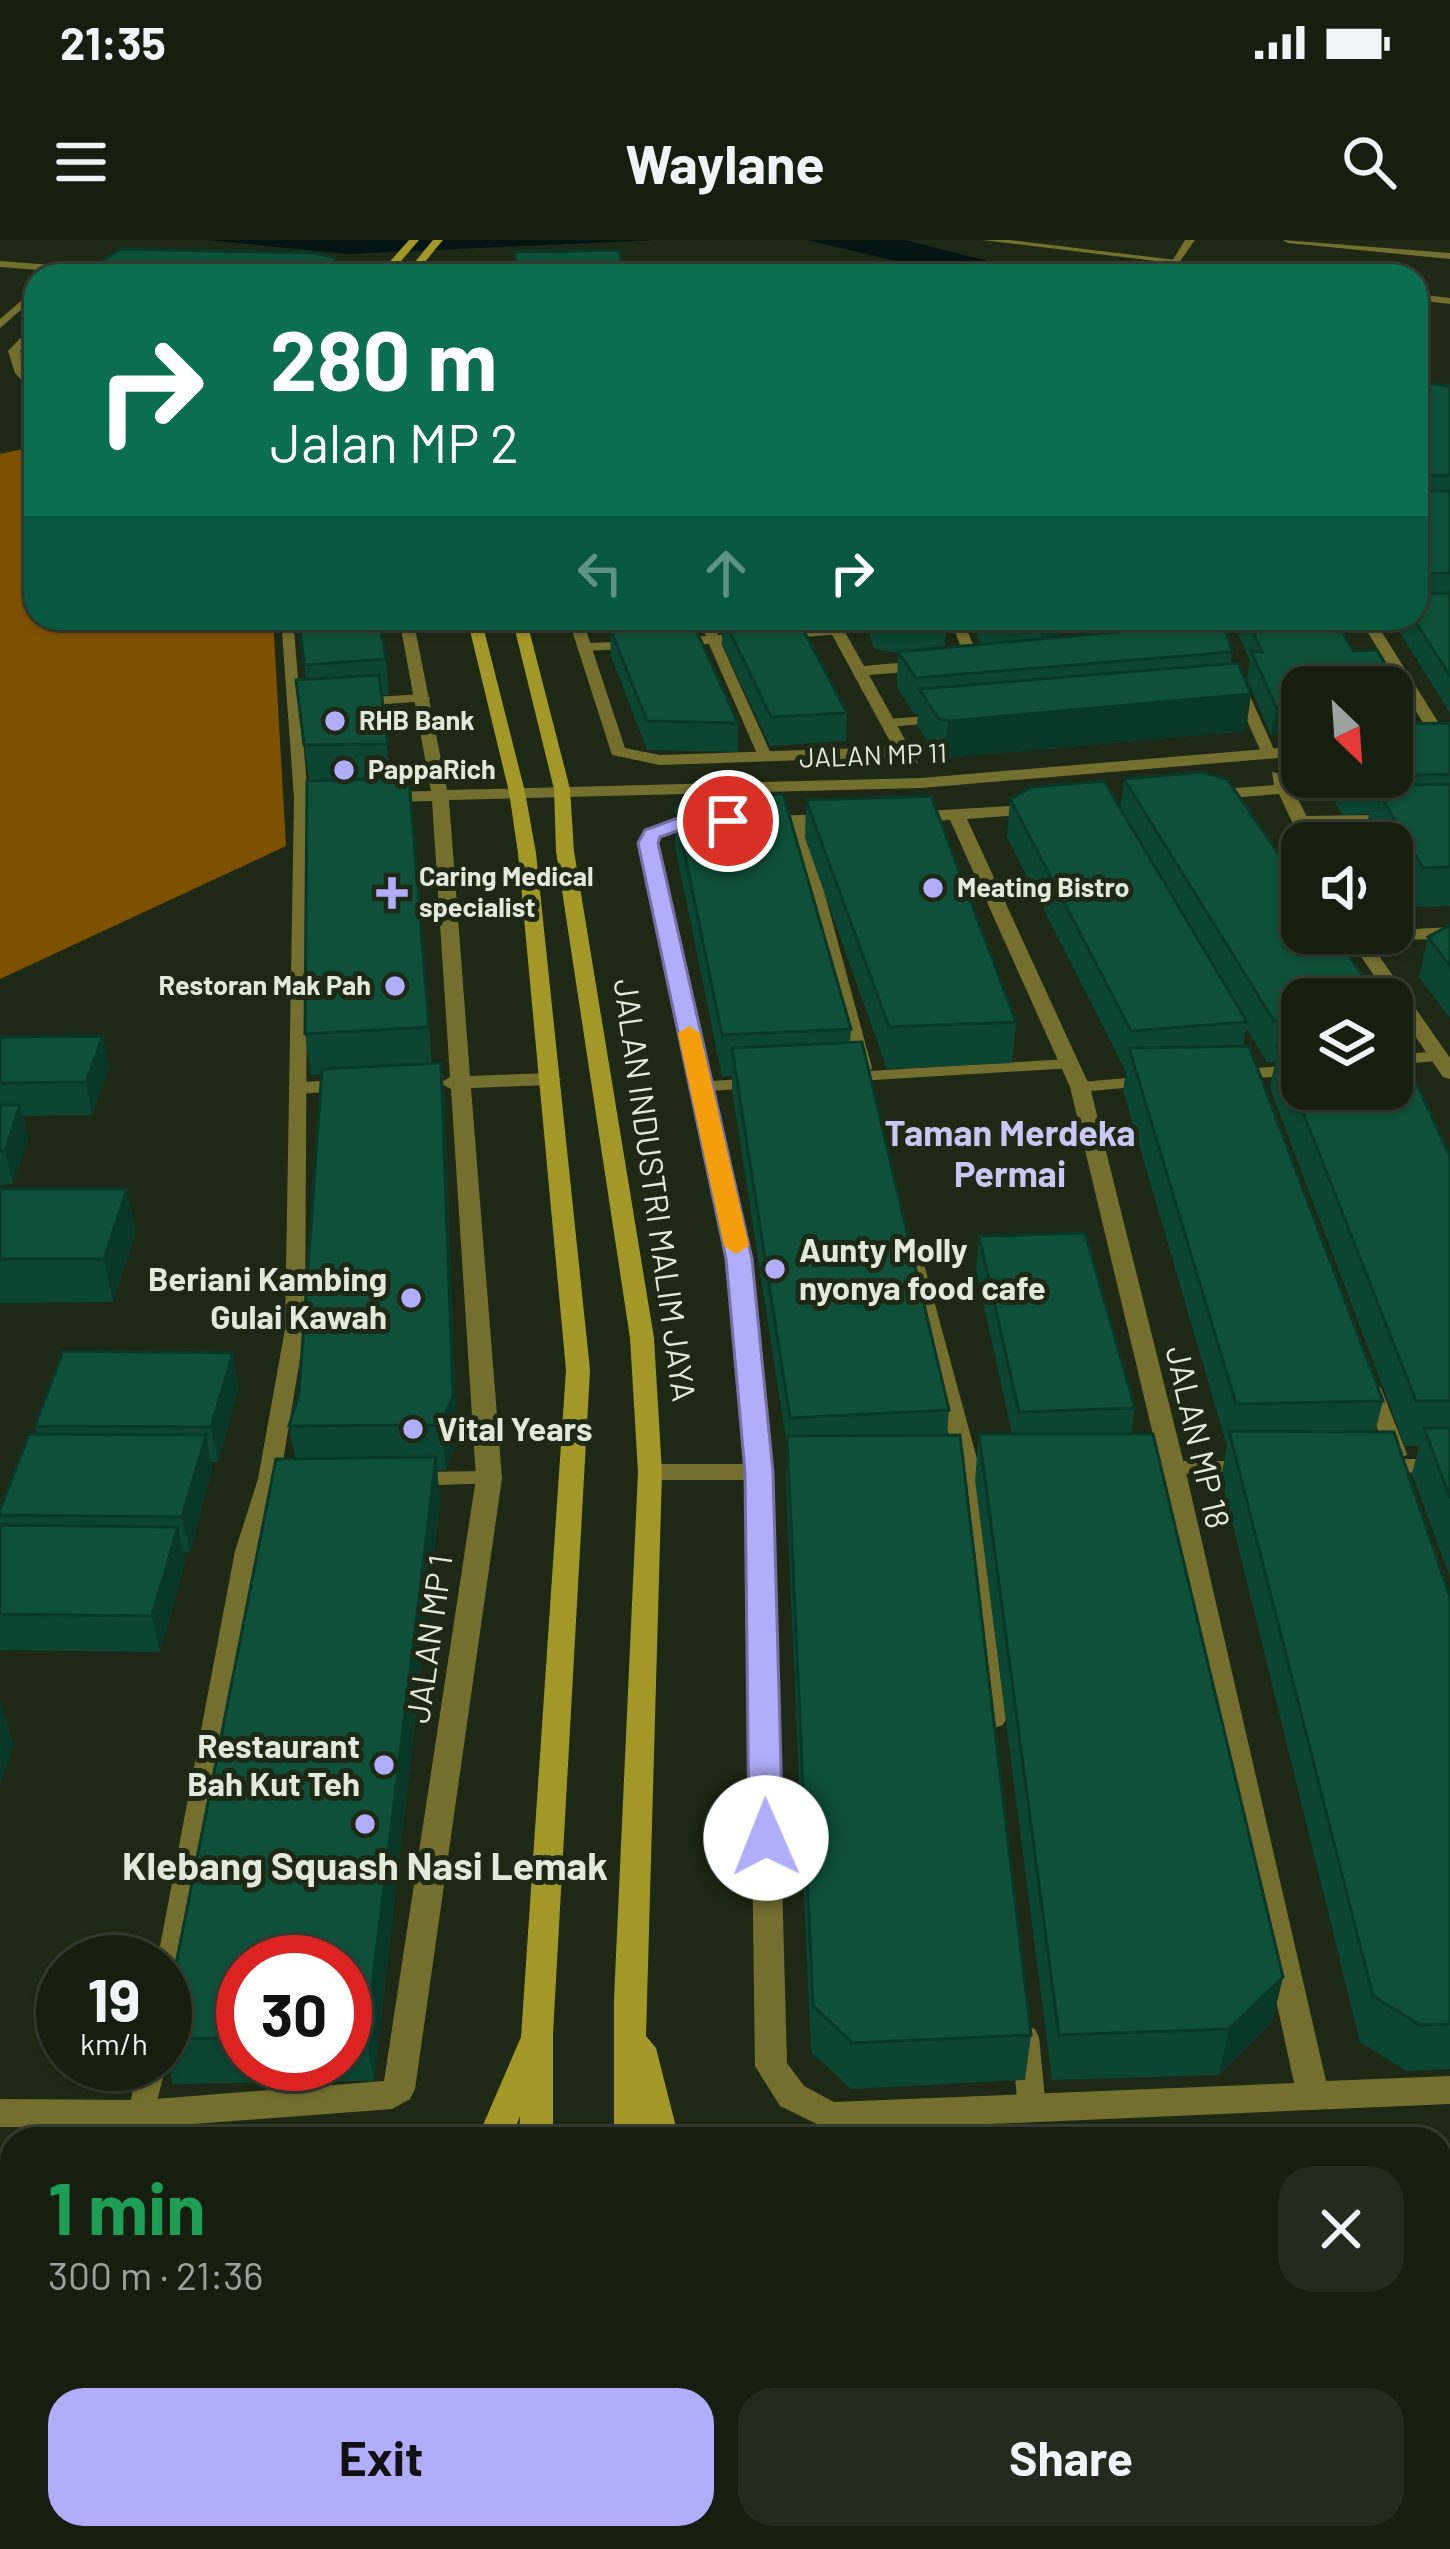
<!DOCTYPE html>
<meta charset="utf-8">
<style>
:root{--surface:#161e10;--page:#232b1e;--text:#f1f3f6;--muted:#9ea29f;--line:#353c30;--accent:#b0aefa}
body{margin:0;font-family:Barlow,sans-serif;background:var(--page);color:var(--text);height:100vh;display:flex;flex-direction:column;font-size:45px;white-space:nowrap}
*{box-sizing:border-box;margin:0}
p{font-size:39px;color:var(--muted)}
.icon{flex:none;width:66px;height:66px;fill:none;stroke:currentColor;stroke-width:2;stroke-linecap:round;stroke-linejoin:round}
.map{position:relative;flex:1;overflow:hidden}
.side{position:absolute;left:0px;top:1887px;width:1452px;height:423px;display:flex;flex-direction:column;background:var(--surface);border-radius:36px 36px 0 0;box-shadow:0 3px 9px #0004,0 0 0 3px var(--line)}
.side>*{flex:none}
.top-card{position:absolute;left:24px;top:24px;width:1404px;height:366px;border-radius:36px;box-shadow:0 3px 9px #0004,0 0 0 3px var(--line);background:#0b6e4f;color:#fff;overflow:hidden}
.needle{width:78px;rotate:155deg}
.buttons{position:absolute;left:1281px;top:426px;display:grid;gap:24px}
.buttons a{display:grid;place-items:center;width:132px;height:132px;border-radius:24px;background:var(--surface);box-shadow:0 3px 9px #0004,0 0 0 3px var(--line);font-size:60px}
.speed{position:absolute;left:36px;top:1695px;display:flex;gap:24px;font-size:60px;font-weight:700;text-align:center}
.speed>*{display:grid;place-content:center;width:156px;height:156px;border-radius:50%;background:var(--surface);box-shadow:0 3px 9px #0004,0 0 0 3px var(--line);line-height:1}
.speed small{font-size:30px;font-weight:400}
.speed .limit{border:18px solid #d22;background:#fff;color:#111}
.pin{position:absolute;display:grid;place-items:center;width:102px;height:102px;color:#fff;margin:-51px;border:6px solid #fff;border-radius:50%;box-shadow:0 3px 12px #0007}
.me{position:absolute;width:132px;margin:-66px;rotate:359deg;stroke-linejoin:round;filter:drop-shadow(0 0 9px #0008)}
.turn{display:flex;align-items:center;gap:42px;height:252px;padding:0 48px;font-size:54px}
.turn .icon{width:156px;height:156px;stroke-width:2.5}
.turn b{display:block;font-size:84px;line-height:102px}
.lanes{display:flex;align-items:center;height:114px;padding:0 48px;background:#0003;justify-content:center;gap:60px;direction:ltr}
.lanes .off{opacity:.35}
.round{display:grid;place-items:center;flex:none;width:126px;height:126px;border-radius:36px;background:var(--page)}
.summary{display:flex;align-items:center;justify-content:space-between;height:204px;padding:0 48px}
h1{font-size:72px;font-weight:700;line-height:90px;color:#1e9e55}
.button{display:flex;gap:24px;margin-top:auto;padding:24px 48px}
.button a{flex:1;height:138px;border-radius:36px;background:var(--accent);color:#111;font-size:48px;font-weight:700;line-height:138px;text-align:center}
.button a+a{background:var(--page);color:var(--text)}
.status{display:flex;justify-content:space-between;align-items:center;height:84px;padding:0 60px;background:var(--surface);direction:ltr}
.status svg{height:33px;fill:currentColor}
header{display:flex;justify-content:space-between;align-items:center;height:156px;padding:0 48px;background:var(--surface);font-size:54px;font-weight:700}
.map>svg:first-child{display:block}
.forest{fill:#7e5100}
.water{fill:#031414}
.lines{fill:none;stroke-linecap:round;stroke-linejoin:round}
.stream{stroke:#031414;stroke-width:16}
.service{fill:#746e2f;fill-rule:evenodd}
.minor{fill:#746e2f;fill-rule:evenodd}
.secondary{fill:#a39728;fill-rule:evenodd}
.wall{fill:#0c4531;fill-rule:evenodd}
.shaded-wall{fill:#0a3828}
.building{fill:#0e5039;stroke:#0a3828;stroke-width:3}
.route{fill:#b0aefa;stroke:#7271a2;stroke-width:3}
.slow{fill:#f59e0b}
.poi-dot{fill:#b0aefa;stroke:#1d2815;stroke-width:4.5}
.labels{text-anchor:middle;stroke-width:10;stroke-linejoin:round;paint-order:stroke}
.far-poi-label{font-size:27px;font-weight:bold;fill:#e2e9dd;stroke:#1d2815;text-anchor:start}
.far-street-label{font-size:27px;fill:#e2e9dd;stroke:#1d2815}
.street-label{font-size:33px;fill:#e2e9dd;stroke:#1d2815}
.poi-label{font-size:33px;font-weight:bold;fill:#e2e9dd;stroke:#1d2815;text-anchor:start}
.neighbourhood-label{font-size:36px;font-weight:bold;fill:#c7c8f3;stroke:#1d2815}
.near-poi-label{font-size:39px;font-weight:bold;fill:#e2e9dd;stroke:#1d2815}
</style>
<div class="status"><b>21:35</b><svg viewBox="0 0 49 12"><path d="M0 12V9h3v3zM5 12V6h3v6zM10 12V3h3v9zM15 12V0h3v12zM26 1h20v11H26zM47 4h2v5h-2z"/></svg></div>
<header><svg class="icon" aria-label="menu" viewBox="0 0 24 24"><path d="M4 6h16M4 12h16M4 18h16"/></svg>Waylane<svg class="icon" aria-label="search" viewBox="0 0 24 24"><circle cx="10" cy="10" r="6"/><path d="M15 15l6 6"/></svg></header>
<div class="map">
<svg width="1450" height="2309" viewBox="0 0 1450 2309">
<rect width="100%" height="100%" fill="#1d2815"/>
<polygon class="forest" points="36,206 36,378 273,378 286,606 0,739 0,214"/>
<g class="water">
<polygon points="207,0 655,0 348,14"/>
<polygon points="807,0 905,0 1047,36 960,36"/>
</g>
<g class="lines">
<g class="stream">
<polyline points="1440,2256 1450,2256"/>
<polyline points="0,2281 12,2281"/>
<polyline points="169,2309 172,2298"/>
</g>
<g class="service">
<polygon points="982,0 1010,0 1176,20 1172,23"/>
<polygon points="281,378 293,378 308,558 305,1089 280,1239 257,1311 179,1755 175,1763 165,1767 165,1722 157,1722 235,1311 258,1239 285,1089 294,558"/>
<polygon points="698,378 710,378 718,395 747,393 753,397 747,401 721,403 772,516 770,519 758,516 709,404 676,406 670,402 676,398 706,396"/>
<polygon points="950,378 962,378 980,421 978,424 966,421"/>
<polygon points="837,387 842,388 842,394 778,399 772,395 778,391"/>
<polygon points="644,401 645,404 639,408 586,411 579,407 586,403"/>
<polygon points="1238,441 1245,445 1276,514 1274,517 1262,514 1231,445"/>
<polygon points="423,454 430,458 428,461 358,466 351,462 358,458"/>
<polygon points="941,475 946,476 946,482 888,487 881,483 888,479"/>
<polygon points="1450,574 1450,582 1300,584 1293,580 1300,576"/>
<polygon points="798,577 805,581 872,828 869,831 1068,819 1074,820 1074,828 841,842 841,834 858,832 791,581"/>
<polygon points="1440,811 1446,812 1446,820 1392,825 1392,815"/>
<polygon points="1302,824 1302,834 1236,840 1227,835 1236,830"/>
<polygon points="1151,836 1160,841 1157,845 1080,852 1071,847 1080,842"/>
<polygon points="756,838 765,843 762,847 699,852 690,847 699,842"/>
<polygon points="910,1003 920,1009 980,1230 1006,1479 1003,1485 994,1488 985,1485 982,1479 958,1230 900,1009"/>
<polygon points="1371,1141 1381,1148 1407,1214 1402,1219 1450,1219 1450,1233 1369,1232 1366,1227 1369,1222 1390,1220 1361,1148"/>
<polygon points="1161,1221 1250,1221 1261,1228 1250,1235 1153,1233 1150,1228 1153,1223"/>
<polygon points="489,1231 497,1233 500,1238 497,1243 412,1246 401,1239 412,1232"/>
<polygon points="1025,1785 1035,1789 1039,1797 1046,1868 1042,1877 1032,1881 1022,1877 1018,1868 1011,1797 1015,1789"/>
<polygon points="165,1822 166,1824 152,1883 142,1887 132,1883 128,1874 138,1824"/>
</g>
<g class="minor">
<polygon points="1185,0 1195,0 1178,24 1216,36 1168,28"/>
<polygon points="1283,0 1450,13 1450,19 1288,3"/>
<polygon points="0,21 120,30 125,33 119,36 0,27"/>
<polygon points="36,48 36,57 0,88 0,79"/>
<polygon points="1416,54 1450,58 1450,64 1416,60"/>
<path d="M36 82V92L20 111C25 126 36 140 36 156L15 133 8 111Z"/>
<polygon points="399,378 413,378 447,550 921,538 1302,506 1302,516 921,548 449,560 470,836 551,833 561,839 551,845 471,848 502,1238 415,1849 410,1859 392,1869 142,1888 0,1887 0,1859 142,1860 384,1841 476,1238 451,849 440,843 450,837 432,561 381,562 373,557 381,552 431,551"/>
<polygon points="568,378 582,378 625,508 660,515 893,507 823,378 837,378 864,426 930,420 938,425 930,430 869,435 918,523 904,526 899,517 660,525 612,515"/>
<polygon points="1086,378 1100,378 1108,413 1096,410"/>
<polygon points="1359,378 1373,378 1450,501 1448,504 1436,504"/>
<polygon points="1272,532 1286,535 1320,603 1302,603 1279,554 1208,560 1200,555 1208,550 1274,545"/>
<path d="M1042 564 1048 565V573L967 579 1090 847 1185 1228 1326 1841 1450 1836V1864L831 1891 780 1866 755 1826 747 1240H650L638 1232 650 1224H746L728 1019 639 603C654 580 691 567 714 581 696 593 674 583 657 603L750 1019 771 1232 787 1823 804 1846 834 1862 1294 1843 1161 1228 1070 847 950 580 909 582 901 577 909 572Z"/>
<polygon points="838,574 846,579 844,583 759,586 751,581 759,576"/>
<polygon points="1450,687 1450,699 1368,700 1450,818 1450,839 1443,837 1345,693"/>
<polygon points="349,840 356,842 356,850 298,854 288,848 298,842"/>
</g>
<g class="secondary">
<polygon points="409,0 419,0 396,27 395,36 385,36 386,26"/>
<polygon points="433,0 443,0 424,23 426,36 416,36 414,23"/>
<polygon points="467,378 481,378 525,552 536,613 590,1130 553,1794 553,1899 519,1899 520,1876 511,1899 477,1899 521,1797 566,1130 518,613 509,552"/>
<polygon points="512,378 526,378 570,549 574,611 654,1098 662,1232 646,1796 656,1808 679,1899 614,1899 614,1759 638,1232 630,1098 556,611 554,549"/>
<rect x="0" y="2006" width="12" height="32"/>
<rect x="1440" y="2010" width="10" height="32"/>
<rect x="0" y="2080" width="12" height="34"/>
<polygon points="1440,2080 1450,2081 1450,2115 1440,2114"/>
</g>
</g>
<g class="wall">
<polygon points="515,12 622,26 622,36 516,36"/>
<polygon points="36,78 36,111 31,82"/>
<polygon points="1416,142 1450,146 1450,473 1397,388 1399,378 1416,378"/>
<path d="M298 378 386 419 389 455H381L391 539 409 538 432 823H441L445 865 457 1201 446 1230H437L440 1262 374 1841 173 1844 165 1813V1780L295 1218 289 1186 299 1154 322 834 311 835 305 794 309 541 296 440 306 439ZM243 1722H345V1824H243Z"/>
<polygon points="604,378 692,378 692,383 738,483 738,512 647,510 611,416 610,395"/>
<polygon points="722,378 799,378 799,382 847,473 846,501 770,506 722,404"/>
<polygon points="863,378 947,378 945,407 981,404 970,378 1062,378 1061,394 1055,398 1134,390 1121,387 1119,378 1207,378 1206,384 1232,412 1231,424 1246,491 945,518 936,515 917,485 918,474 914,474 897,447 898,413 874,409"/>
<polygon points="1231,378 1335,378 1353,411 1392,447 1302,447 1302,490 1271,495 1247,439 1250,421"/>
<polygon points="1450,483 1450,666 1415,667 1392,627 1392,603 1378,603 1367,584 1369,574 1342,575 1321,537 1392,537 1392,484"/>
<polygon points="1124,539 1302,759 1302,849 1450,916 1450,1337 1412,1234 1419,1206 1405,1206 1270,848 1275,822 1267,822 1246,788 1243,806 1383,1161 1375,1192 1450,1357 1450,1829 1406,1831 1360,1802 1221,1237 1227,1206 1123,850 1126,832 1007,597 1010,559 1120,569"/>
<polygon points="806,560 1016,782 1012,823 887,829 805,598"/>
<polygon points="675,567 851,789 850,803 949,1170 947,1196 1031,1795 1025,1840 851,1849 811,1812 786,1242 787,1206 732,850 732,836 722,837 675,606"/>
<polygon points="1450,685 1450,778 1419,737 1428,697"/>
<polygon points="103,796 109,828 92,875 23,876 28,898 13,944 0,945 0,797"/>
<polygon points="0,949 136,992 113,1062 0,1063"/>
<polygon points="979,996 1135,1168 1131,1194 1283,1737 1272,1782 1219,1835 1052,1840 975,1240 979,1194 1012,1194 976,1030"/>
<polygon points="239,1147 218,1222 211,1222 212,1230 190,1312 183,1312 185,1322 160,1412 0,1410 0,1270 37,1194 35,1186"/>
</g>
<g class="shaded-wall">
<polygon points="1042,378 1062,378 1061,394 1040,406"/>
<polygon points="1144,378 1207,378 1206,385 1142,393"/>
<polygon points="1397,445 1392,470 1392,448"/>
<polygon points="1251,454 1246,491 945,518 948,481"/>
<polygon points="1302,462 1302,490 1271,495 1276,467"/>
<polygon points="103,796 109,828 92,875 86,842"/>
<polygon points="441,823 445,865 457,1201 446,1230 441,1185"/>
<polygon points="20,865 28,898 13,944 5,911"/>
<polygon points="127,949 136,992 113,1062 104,1019"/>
<polygon points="233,1113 239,1147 218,1222 211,1187"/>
<polygon points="206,1195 212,1230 190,1312 182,1277"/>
<polygon points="436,1217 440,1262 374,1841 366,1796"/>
<polygon points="178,1287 185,1322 160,1412 152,1376"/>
<polygon points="0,1460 14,1505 0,1544"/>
<polygon points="1283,1737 1272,1782 1219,1835 1229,1789"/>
</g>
<g class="building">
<polygon points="121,9 314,13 335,18 334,36 83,36 90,30 168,32 91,28"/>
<polygon points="619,10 622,26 516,28 515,12"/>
<polygon points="1416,142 1450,146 1450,235 1416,236 1416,161 1418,161 1416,157"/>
<polygon points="1416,251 1450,251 1450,333 1416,334"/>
<polygon points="1450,353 1450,436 1413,378 1416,378 1416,354"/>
<polygon points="298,378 379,378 386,419 305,425"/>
<polygon points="723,378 797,378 847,473 771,477"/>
<polygon points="1247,378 1335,378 1353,411 1377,410 1397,445 1392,448 1302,447 1302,462 1276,467 1251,411 1262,412"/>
<polygon points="1224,382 1232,412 916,438 898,412"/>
<polygon points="693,383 738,483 647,481 610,388"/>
<polygon points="1238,423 1251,454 948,481 938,478 919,449"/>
<polygon points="379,435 388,504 304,505 296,440"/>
<polygon points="1450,483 1450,534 1392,536 1392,484"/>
<polygon points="1202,532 1227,539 1302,648 1302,693 1333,693 1379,759 1302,759 1302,779 1274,781 1124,539"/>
<polygon points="409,538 429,787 305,794 307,541"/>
<polygon points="1104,541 1247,782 1131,791 1010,559 1032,547"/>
<polygon points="1450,544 1450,627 1423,628 1375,546"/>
<polygon points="783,554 851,789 722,795 675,567 686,559"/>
<polygon points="931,556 1016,782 889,787 806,560"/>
<polygon points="1450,685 1450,726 1428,697"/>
<polygon points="103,796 86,842 0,843 0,797"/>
<polygon points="862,802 949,1170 790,1178 732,808"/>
<polygon points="1392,804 1398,804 1450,916 1450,1161 1416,1161 1277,806 1302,806 1302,849 1392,849"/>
<polygon points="1249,806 1383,1161 1236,1164 1129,808"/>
<polygon points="441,823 453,1156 441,1185 289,1186 299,1154 322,829"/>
<polygon points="0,865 20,865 5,911 0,911"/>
<polygon points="0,949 127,949 104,1019 0,1019"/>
<polygon points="1085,993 1135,1168 1019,1172 979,996"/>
<polygon points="63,1111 233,1113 211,1187 35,1186"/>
<polygon points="1424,1188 1450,1188 1450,1258"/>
<polygon points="1229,1191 1394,1192 1450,1357 1450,1784 1420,1785 1373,1756"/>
<polygon points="29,1194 206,1195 182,1277 0,1275 0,1270"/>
<polygon points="979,1194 1153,1194 1283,1737 1229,1789 1059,1795"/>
<polygon points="960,1195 1031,1795 853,1803 813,1766 787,1196"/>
<polygon points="436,1217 366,1796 345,1796 345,1722 243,1722 243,1798 165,1799 165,1780 276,1219"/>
<polygon points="0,1285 178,1287 152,1376 0,1374"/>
</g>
<polygon class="route" points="686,575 728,575 737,581 728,587 688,587 660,597 658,603 752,1019 773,1232 783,1598 778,1607 766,1611 754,1607 749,1598 745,1232 726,1019 638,603 645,590"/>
<polygon class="slow" points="689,786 700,793 749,1006 736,1014 724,1006 678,793"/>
<g class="poi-dot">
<circle cx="335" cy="481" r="12"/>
<circle cx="344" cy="530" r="12"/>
<circle cx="933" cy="648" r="12"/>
<path d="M386 635h12v12h12v12h-12v12h-12v-12h-12v-12h12z"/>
<circle cx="395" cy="746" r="12"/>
<circle cx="775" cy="1029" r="12"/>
<circle cx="411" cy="1058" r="12"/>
<circle cx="413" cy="1189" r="12"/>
<circle cx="384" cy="1525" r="12"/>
<circle cx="365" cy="1584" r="12"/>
</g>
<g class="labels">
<g class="far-poi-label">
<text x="359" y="490">RHB Bank</text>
<text x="368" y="539">PappaRich</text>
<text x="419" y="646">Caring Medical<tspan x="419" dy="31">specialist</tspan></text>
<text x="957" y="657">Meating Bistro</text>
<text x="371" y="755" text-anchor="end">Restoran Mak Pah</text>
</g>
<g class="far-street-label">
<text transform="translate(873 516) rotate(-2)" y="9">JALAN MP 11</text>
</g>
<g class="street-label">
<text transform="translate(655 950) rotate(82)" y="12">JALAN INDUSTRI MALIM JAYA</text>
<text transform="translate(1198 1197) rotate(77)" y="12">JALAN MP 18</text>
<text transform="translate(429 1399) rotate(-82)" y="12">JALAN MP 1</text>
</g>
<g class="poi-label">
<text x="799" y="1022">Aunty Molly<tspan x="799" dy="38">nyonya food cafe</tspan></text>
<text x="387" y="1051" text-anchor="end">Beriani Kambing<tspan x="387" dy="38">Gulai Kawah</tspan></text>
<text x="437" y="1201">Vital Years</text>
<text x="360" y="1518" text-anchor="end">Restaurant<tspan x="360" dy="38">Bah Kut Teh</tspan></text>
</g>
<g class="neighbourhood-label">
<text x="1010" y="906">Taman Merdeka<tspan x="1010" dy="41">Permai</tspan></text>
</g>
<g class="near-poi-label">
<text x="365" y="1640">Klebang Squash Nasi Lemak</text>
</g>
</g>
</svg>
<div class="buttons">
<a><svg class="needle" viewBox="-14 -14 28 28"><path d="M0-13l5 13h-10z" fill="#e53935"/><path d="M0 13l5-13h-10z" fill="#9ea29f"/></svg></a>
<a><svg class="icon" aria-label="sound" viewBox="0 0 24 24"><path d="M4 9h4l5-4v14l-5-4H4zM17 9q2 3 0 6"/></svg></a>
<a><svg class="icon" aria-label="layers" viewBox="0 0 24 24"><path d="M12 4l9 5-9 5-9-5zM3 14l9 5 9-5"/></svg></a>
</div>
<div class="speed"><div>19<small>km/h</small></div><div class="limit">30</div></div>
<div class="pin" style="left:728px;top:581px;background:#d93025"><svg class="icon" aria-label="arrive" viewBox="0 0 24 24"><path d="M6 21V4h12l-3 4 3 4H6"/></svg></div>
<svg class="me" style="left:766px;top:1598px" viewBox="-20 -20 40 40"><circle r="19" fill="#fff"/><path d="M0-13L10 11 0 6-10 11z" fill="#b0aefa"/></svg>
<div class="top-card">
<div class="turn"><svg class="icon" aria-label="right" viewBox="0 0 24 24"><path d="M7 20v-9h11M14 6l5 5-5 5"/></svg><div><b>280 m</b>Jalan MP 2</div></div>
<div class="lanes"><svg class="icon off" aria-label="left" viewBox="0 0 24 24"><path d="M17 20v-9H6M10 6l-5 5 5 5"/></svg><svg class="icon off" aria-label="ahead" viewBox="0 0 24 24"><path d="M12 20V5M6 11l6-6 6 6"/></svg><svg class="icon" aria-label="right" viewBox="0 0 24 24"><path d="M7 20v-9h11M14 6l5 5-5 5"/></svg></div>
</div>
<section class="side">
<div class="summary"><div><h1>1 min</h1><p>300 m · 21:36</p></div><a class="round"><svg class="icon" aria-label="close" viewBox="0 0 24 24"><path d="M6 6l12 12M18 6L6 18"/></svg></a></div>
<div class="button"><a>Exit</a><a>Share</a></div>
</section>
</div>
